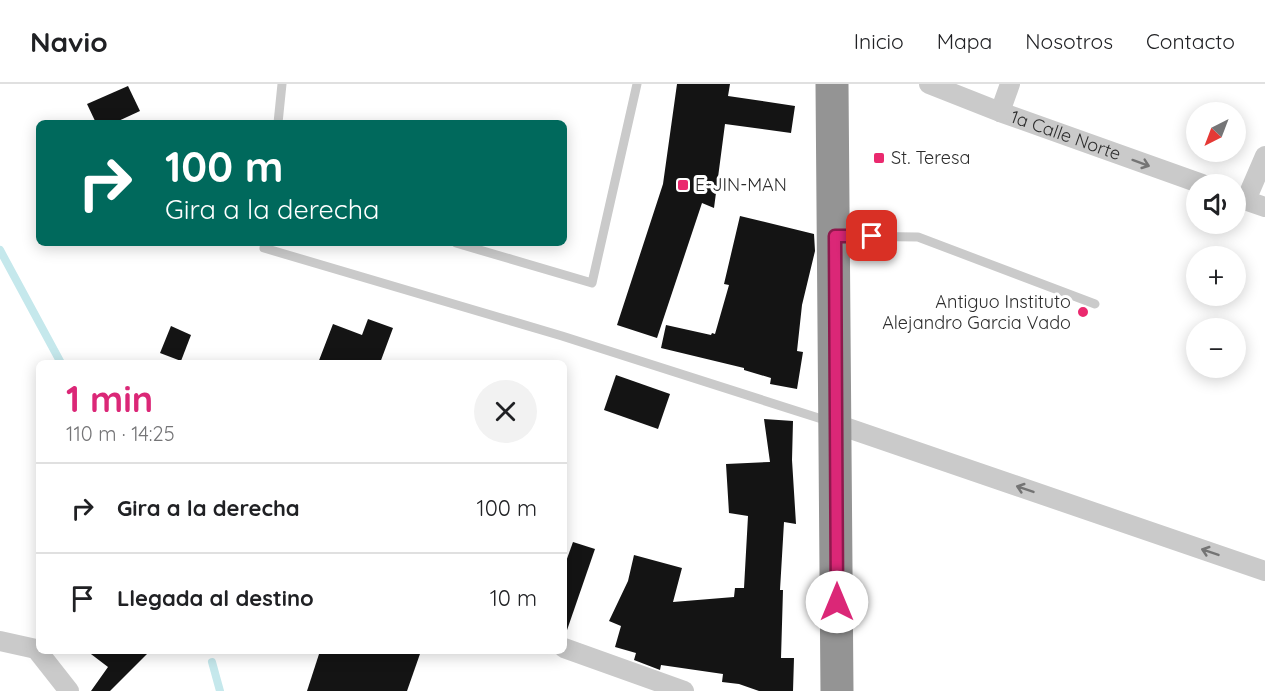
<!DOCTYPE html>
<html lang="es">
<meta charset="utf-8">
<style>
:root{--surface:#fff;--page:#f2f2f2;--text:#202124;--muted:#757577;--line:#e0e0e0;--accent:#db2777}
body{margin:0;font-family:Quicksand,sans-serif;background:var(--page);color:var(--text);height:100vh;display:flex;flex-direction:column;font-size:22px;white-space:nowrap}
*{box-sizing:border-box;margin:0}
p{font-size:20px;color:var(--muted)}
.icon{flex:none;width:33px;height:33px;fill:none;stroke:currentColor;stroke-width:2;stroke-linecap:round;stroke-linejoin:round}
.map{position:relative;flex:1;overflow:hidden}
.drawer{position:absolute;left:36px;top:276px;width:531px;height:294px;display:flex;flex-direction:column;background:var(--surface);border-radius:9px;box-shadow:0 3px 15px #0003}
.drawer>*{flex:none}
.guide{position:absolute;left:36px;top:36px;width:531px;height:126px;border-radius:9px;box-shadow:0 3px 15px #0003;background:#00695c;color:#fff;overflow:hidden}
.needle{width:39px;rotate:222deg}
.tools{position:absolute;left:1186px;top:18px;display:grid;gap:12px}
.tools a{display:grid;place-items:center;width:60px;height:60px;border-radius:50%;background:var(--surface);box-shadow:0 3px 15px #0003;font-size:30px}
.pin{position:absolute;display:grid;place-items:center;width:51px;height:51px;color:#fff;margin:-26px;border-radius:12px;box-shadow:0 3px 9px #0006}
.me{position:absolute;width:66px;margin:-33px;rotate:0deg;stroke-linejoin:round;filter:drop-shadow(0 0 4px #0008)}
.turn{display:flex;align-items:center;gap:21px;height:126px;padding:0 30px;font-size:27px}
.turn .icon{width:78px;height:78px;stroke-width:2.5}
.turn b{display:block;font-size:42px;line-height:51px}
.round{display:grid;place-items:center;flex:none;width:63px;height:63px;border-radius:32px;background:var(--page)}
.overview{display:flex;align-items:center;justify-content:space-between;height:102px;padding:0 30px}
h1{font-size:36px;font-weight:700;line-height:45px;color:var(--accent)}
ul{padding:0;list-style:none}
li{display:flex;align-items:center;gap:18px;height:90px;padding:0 30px;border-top:2px solid var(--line)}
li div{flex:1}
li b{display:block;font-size:22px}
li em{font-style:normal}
header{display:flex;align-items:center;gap:36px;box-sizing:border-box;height:84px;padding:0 30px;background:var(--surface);border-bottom:2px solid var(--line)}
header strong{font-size:28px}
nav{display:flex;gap:33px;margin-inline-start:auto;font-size:21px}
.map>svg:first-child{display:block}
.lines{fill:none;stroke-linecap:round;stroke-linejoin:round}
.stream{stroke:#c5e8ec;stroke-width:8}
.building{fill:#141414}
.lane{stroke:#cacaca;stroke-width:9}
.street{stroke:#cacaca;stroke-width:20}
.highway{stroke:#949494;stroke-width:33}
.oneway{stroke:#747474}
.route-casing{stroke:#8e194d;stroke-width:15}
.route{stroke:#db2777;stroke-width:10}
.poi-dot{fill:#ea296e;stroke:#fff;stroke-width:2}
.labels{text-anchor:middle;stroke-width:6;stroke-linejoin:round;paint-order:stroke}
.street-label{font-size:18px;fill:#2d2d2d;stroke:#fff}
.poi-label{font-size:18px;fill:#2d2d2d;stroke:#fff;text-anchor:start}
</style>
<header>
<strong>Navio</strong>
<nav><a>Inicio</a><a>Mapa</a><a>Nosotros</a><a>Contacto</a></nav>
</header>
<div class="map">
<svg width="1265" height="607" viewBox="0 0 1265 607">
<rect width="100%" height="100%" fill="#fff"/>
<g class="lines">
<g class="stream">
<polyline points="0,166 61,279"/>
<polyline points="212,578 220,607"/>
</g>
</g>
<g class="building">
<polygon points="677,0 730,0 728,12 795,22 791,49 725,40 714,124 702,119 657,254 617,241 663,100"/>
<polygon points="128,2 140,27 114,39 96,39 87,20"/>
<polygon points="740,132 814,150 815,167 802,221 797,267 803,268 797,305 770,300 771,294 744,286 744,284 661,264 666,241 711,251 712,249 715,250 729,201 724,200"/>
<polygon points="368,235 393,244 380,279 318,279 333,240 362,251"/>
<polygon points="171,242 191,251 181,277 160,269"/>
<polygon points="616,291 670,310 658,345 604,326"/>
<polygon points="764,335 793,337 792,376 796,440 784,438 780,506 783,506 781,574 794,574 793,607 759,607 739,600 722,598 723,590 661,581 660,586 634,576 636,569 615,563 621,542 609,537 628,497 634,471 682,484 673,518 734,513 735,504 744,504 748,432 729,429 726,380 770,378"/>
<polygon points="573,458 595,465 566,549 564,549 564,483"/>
<polygon points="87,567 150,567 110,607 91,607 108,583"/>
<polygon points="320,567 421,567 407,607 307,607"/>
</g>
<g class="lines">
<g class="lane">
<polyline points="278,39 282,0"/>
<polyline points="837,152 918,153 1095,220"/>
<polyline points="265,159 264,164 562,252 828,337"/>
<polyline points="456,159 592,199 637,0"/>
</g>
<g class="street">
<path id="s1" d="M929 0 1000 28 1202 100"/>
<polyline points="1000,28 1010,0"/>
<polyline points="1236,113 1265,123"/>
<polyline points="1246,116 1265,72"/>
<polyline points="836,340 1265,487"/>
<polyline points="0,557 36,565"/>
<polyline points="564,564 684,607"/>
<polyline points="36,565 69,607"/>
</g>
<polyline class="highway" points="832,0 837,607"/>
</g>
<defs><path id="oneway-shaft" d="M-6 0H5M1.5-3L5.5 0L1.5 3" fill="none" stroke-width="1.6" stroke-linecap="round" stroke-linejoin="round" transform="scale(1.5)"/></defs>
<g class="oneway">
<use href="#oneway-shaft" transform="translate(1141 79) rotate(20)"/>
<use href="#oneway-shaft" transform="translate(1025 405) rotate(-161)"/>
<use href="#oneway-shaft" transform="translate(1210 468) rotate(-161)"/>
</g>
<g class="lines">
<defs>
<polyline id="route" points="837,518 835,152 872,152"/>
</defs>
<use href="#route" class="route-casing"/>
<use href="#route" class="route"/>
</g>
<g class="poi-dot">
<rect x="873" y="68" width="12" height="12" rx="3"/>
<rect x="677" y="95" width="12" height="12" rx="3"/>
<circle cx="1083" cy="228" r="6"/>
</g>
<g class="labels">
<g class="street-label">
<text dy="6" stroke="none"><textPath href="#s1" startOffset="146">1a Calle Norte</textPath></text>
</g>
<g class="poi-label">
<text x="891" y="80">St. Teresa</text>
<text x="695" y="107">E-JIN-MAN</text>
<text x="1071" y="224" text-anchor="end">Antiguo Instituto<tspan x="1071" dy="21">Alejandro Garcia Vado</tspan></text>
</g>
</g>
</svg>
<div class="tools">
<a><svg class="needle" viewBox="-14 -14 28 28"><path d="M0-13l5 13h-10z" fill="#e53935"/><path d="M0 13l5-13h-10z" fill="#757577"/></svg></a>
<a><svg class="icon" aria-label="sound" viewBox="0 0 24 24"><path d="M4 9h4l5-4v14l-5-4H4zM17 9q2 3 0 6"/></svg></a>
<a>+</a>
<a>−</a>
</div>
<div class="pin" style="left:872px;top:152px;background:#d93025"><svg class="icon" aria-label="arrive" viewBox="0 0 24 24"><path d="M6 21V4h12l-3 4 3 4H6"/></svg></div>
<svg class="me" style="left:837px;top:518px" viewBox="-20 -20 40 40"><circle r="19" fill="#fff"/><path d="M0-13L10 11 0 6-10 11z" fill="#db2777"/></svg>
<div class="guide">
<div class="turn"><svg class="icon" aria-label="right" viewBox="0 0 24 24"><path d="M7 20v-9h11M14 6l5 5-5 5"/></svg><div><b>100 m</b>Gira a la derecha</div></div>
</div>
<section class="drawer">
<div class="overview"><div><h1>1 min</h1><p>110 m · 14:25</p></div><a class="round"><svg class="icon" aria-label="close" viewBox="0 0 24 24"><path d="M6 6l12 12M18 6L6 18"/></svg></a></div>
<ul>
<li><svg class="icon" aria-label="right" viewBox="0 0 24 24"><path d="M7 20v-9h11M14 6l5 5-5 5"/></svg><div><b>Gira a la derecha</b></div><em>100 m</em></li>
<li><svg class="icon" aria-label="arrive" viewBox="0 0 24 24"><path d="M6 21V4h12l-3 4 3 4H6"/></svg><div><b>Llegada al destino</b></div><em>10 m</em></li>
</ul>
</section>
</div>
